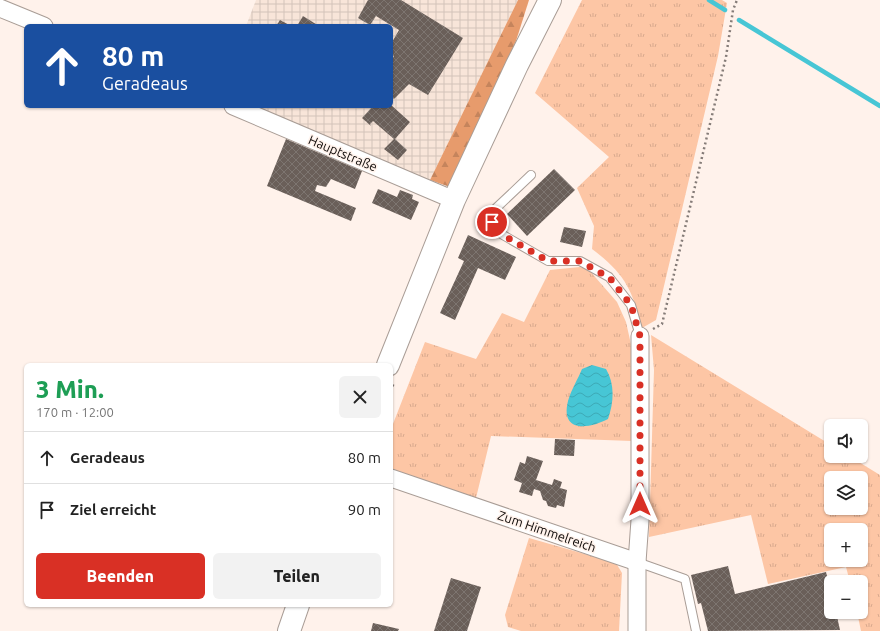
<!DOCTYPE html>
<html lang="de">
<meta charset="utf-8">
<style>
:root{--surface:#fff;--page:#f2f2f2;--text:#222;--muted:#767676;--line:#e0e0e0;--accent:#d93025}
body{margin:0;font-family:Ubuntu,sans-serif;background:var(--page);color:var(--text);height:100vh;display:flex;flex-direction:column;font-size:15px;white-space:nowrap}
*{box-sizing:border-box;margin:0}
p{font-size:13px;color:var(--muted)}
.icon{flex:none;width:22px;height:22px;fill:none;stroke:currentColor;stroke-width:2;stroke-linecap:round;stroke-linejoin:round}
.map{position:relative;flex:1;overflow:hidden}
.drawer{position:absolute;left:24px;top:363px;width:369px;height:244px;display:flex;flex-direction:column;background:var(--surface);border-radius:6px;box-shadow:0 1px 3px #0004}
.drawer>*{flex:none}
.hud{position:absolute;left:24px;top:24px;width:369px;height:84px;border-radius:6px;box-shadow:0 1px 3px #0004;background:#1a4fa0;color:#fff;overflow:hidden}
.fabs{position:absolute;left:824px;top:419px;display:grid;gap:8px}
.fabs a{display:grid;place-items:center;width:44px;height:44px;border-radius:6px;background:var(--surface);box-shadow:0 1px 3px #0004;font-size:20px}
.pin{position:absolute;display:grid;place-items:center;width:34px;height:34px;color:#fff;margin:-17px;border:2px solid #fff;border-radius:50%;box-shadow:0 1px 4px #0007}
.me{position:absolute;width:44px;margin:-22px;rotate:0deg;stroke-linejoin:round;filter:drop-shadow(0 0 3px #0008)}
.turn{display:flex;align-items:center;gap:14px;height:84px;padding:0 12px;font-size:18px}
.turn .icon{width:52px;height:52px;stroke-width:2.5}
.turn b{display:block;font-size:28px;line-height:34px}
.round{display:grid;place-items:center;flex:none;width:42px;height:42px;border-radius:6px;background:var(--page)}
.overview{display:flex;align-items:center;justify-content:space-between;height:68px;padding:0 12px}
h1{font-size:24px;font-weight:800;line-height:30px;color:#1e9e55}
.cta{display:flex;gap:8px;margin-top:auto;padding:8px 12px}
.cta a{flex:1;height:46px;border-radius:6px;background:var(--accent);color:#fff;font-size:16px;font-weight:800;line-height:46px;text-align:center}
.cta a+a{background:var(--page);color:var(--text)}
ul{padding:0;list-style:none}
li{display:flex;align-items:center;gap:12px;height:52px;padding:0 12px;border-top:1px solid var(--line)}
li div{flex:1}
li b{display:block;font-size:15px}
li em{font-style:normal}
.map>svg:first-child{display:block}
.industrial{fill:url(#industrial-grid)}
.grass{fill:url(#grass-tufts);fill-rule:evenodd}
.forest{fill:url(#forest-firs)}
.water{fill:url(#water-waves)}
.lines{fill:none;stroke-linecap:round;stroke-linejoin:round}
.stream{stroke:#47c6d5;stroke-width:4.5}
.building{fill:url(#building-cross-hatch)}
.lane-casing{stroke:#a99d96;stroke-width:10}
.street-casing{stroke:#a99d96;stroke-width:19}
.secondary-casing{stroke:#a99d96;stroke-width:24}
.path{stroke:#857c78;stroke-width:2.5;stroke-dasharray:2 3;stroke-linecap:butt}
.lane{stroke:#fff;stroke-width:8}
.street{stroke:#fff;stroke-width:17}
.secondary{stroke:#fff;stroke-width:22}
.route{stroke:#d93025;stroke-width:7;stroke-dasharray:0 12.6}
.labels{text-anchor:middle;stroke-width:3;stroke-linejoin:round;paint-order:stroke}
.street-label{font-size:13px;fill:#0e0a08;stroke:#fff2eb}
</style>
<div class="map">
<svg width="880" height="631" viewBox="0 0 880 631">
<defs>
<pattern id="industrial-grid" width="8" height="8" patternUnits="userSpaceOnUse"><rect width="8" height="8" fill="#f8e5d9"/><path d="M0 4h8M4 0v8" fill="none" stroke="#d3c3b9"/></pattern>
<pattern id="grass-tufts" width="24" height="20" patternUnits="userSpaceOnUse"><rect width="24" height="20" fill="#fdc6a5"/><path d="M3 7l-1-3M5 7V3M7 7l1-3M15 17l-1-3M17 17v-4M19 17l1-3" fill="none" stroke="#d8a98d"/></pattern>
<pattern id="forest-firs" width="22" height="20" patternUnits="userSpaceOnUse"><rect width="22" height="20" fill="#e79b6c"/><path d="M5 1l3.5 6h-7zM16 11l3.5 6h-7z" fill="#c5845c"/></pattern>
<pattern id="water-waves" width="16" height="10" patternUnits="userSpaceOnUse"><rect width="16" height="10" fill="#47c6d5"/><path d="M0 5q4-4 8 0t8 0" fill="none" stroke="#3da9b5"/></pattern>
<pattern id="building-cross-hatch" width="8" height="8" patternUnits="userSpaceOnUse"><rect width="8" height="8" fill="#6a5f59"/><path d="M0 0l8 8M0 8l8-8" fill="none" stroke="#7d7570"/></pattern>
</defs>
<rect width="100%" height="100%" fill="#fff2eb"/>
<polygon class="industrial" points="256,0 518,0 430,180 255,106 391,106 391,26 246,26"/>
<g class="grass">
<path d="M582 0H722L727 3 718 56 656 320 642 328C632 289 625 274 592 249L594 226 577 188 609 157 535 93Z"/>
<polygon points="580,267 589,270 617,302 626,322 632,349 632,441 491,436 476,498 391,470 391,429 425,342 476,359 502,313 524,322 550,270"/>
<path d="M651 335 831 445V456H849L880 475V631H861L857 612H861V582H850L846 567 768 584 751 515 649 537 654 370ZM831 478H861V508H831ZM831 530H861V560H831Z"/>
<polygon points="529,538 616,563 622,573 619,631 521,631 508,627 505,615"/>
</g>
<polygon class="forest" points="518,0 529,0 516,41 450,187 430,180"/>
<path class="water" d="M592 365 606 369C615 384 614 402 608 419 589 429 560 433 568 401 571 390 578 379 582 369Z"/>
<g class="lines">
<g class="stream">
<polyline points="709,0 725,10"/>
<polyline points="739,20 880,106"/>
</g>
</g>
<g class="building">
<polygon points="368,0 401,0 463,38 428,95 409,84 394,99 391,96 391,61 394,56 391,54 391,44 399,30 376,16 370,25 358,18"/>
<polygon points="303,16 319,26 297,26"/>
<polygon points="280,20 291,26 276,26"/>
<polygon points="391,105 410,122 395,139 407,150 398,160 384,149 394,139 373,121 370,124 371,126 362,118 373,106 391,106"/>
<polygon points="286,139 362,171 355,189 331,179 326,187 317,185 315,191 356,208 351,221 267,186"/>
<polygon points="554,169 575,190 527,236 507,214"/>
<polygon points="378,189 397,197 400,190 413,195 412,199 419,202 411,220 372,203"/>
<polygon points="564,227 586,231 582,247 560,242"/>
<polygon points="468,235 516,257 505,280 478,268 455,320 440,313 464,261 458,258"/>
<polygon points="555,439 575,440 574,456 554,455"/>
<polygon points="527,456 543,461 536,480 552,485 554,479 562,482 560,488 567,490 564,507 557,505 556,508 548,506 546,501 543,500 540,491 534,489 532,496 519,492 522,483 514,480 520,462 525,464"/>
<polygon points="728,566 735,594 826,572 831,592 831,612 836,612 840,630 708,631 701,603 698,604 691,575"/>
<polygon points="451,578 481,587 467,631 434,631"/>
<polygon points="373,623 399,629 398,631 371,631"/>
</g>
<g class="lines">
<defs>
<g id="lane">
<polyline points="531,175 493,211 492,222 496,231 548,261 580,261 609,277 631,305 640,336"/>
<polyline points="637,562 685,579 696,631"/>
</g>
<g id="street">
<polyline points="0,8 44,26"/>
<polyline points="233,106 454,200"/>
<polyline points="391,478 637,562"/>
<polyline points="637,631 637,562 640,520 640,336"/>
</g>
<g id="secondary">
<polyline points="388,365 454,200 517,65 550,0"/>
<polyline points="289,631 298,605"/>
</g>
</defs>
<use href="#lane" class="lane-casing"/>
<use href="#street" class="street-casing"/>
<use href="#secondary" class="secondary-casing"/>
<g class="path">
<polyline points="653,329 662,324 726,57 733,10 737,0"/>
<polyline points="391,391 394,382"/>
</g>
<use href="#lane" class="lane"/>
<use href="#street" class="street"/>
<use href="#secondary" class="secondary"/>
</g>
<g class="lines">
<polyline class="route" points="492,222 496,231 548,261 580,261 599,272 609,277 631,305 640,336 640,504"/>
</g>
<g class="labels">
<g class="street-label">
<text transform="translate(343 153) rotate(23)" y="5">Hauptstraße</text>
<text transform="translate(547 531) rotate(19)" y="5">Zum Himmelreich</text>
</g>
</g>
</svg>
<div class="fabs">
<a><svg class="icon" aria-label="sound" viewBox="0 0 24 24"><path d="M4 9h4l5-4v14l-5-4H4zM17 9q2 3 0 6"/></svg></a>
<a><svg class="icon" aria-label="layers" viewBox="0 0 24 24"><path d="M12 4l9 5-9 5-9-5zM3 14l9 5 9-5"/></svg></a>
<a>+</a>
<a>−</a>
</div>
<div class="pin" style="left:492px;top:222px;background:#d93025"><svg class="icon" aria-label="arrive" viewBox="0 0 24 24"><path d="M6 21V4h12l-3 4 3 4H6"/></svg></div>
<svg class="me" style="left:640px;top:504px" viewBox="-20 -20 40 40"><path d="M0-17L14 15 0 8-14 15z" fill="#d93025" stroke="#fff" stroke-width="4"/></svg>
<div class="hud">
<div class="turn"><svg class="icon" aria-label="ahead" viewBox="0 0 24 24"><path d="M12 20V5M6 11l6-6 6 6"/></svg><div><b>80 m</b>Geradeaus</div></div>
</div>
<section class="drawer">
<div class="overview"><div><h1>3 Min.</h1><p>170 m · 12:00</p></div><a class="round"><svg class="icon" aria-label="close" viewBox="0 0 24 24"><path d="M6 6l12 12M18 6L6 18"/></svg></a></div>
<ul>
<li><svg class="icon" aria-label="ahead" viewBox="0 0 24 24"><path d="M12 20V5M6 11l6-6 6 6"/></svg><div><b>Geradeaus</b></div><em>80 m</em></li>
<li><svg class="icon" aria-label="arrive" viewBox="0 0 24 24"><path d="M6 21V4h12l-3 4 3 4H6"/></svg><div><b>Ziel erreicht</b></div><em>90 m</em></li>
</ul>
<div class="cta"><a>Beenden</a><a>Teilen</a></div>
</section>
</div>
